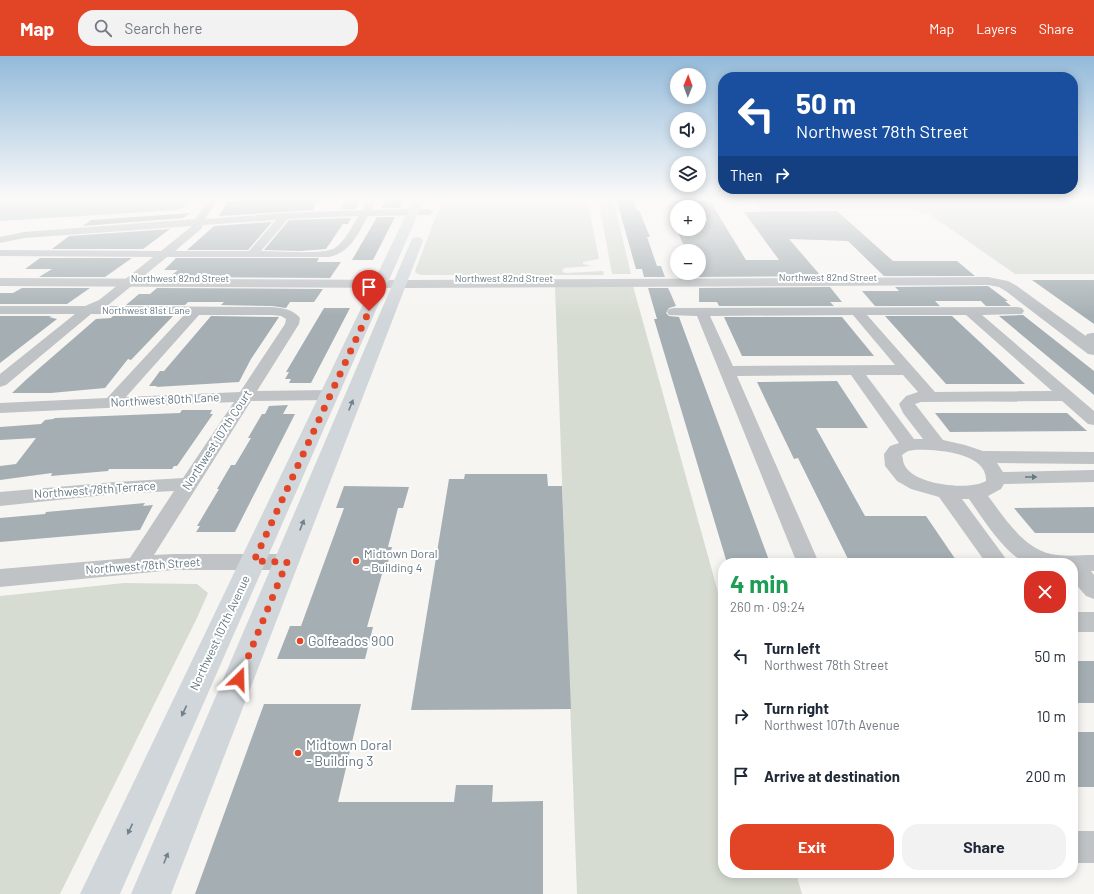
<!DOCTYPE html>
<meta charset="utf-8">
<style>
:root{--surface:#fff;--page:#f2f2f3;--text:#1f2937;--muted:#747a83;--accent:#e24426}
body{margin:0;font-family:Barlow,sans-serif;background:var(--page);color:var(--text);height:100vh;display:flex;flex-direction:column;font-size:15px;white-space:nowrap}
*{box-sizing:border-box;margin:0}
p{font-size:13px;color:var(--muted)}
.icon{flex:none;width:22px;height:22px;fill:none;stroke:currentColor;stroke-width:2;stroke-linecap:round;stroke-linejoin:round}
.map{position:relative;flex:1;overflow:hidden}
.drawer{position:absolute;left:718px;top:502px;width:360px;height:320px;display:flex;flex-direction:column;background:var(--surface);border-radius:16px;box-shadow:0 2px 10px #0003}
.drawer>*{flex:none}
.top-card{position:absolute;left:718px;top:16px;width:360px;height:122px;border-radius:16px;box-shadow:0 2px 10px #0003;background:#1a4fa0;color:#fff;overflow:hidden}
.needle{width:26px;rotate:1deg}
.buttons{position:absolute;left:670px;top:12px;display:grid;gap:8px}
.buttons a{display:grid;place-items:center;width:36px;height:36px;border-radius:50%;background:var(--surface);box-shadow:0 2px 10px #0003;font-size:20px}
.pin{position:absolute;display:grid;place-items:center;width:34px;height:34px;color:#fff;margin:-41px -17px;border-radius:50% 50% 50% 0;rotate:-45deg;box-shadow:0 0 4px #0007}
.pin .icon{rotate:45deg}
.me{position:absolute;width:44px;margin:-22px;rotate:22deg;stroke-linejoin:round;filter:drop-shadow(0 0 3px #0008)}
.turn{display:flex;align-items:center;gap:14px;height:84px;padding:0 12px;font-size:18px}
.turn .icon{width:52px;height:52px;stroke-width:2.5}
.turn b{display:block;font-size:28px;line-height:34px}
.then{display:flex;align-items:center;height:38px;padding:0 12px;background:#0003;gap:8px;font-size:15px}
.round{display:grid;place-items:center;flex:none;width:42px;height:42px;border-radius:16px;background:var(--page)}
.head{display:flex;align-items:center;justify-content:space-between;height:68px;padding:0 12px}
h1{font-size:24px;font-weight:700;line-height:30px;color:#1e9e55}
.action{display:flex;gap:8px;margin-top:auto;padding:8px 12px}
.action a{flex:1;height:46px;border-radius:16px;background:var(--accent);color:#fff;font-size:16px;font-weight:700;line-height:46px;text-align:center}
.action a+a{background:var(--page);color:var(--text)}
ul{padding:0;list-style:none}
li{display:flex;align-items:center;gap:12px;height:60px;padding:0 12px}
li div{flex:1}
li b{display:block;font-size:15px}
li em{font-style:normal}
header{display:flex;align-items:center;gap:24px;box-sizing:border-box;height:56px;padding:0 20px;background:var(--accent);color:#fff}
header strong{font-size:19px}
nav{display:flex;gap:22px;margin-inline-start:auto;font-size:14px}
.search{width:280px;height:36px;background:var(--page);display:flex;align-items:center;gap:10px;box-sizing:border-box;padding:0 14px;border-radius:16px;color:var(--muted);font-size:15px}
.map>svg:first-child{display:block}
.green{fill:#d7dcd3}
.water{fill:#b5c4c6}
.building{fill:#a5afb3}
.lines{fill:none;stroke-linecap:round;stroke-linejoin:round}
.minor{fill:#bfc3c6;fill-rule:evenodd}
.tertiary{fill:#bfc3c6;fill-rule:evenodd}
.secondary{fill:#d1d6da;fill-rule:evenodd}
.oneway{fill:#70818c}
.oneway2{fill:#657883}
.route{stroke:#e24426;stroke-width:7;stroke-dasharray:0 12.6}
.poi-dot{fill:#e24426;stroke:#fff;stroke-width:1.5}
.labels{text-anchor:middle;stroke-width:4;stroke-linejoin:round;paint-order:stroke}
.far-street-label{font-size:10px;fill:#657883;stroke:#fff}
.street-label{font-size:12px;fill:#657883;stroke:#fff}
.poi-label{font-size:12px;fill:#657883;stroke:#fff;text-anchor:start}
.near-poi-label{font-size:14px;fill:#657883;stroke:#fff;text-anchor:start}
</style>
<header>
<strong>Map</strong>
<div class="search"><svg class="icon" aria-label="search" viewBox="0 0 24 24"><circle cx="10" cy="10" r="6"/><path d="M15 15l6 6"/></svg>Search here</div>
<nav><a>Map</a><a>Layers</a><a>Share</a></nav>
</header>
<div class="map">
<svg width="1094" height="838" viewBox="0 0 1094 838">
<rect width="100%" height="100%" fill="#f6f5f2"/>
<g class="green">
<polygon points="443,142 587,142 599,203 583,206 583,208 592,210 564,212 562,215 565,217 603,215 604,219 421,219 416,217 415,215"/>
<polygon points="598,142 613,142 631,218 612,218"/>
<polygon points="752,142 1094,142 1094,218 1015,218 929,158 909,153 765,153 759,152"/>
<polygon points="633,230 723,554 723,817 796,817 802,838 577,838 555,231"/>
<polygon points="124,527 197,528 208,537 197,562 60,838 0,838 0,540"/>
</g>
<polygon class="water" points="128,142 190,142 183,152 177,154 0,165 0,148"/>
<g class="building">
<polygon points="268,142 317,142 313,154 219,160 228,145"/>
<polygon points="347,142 360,142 355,153 342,153"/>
<polygon points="388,142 405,142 400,152 382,152"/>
<polygon points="616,142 633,142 637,154 639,154 650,181 647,181 657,210 661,210 665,221 644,221 642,213 636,213"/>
<polygon points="704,142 708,142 746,204 779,204 744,156 837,155 893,205 957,205 975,220 884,220 848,185 789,183 821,220 699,221 699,195 688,195 686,190 684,190 673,165 677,165 677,173 699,173 699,165 708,165 698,146"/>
<polygon points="191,157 183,162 83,170 91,164"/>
<polygon points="377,161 395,161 373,204 352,204"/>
<polygon points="351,162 348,168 343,168 326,193 300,195 264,194 289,164"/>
<polygon points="272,166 248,194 187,194 214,170"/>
<polygon points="170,173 143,193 52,193 69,180"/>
<polygon points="40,202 132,202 105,221 39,221 52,213 25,213"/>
<polygon points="176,202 319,202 317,206 341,206 330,222 169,221 178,214 164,214"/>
<polygon points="1032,224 1094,224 1094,268"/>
<polygon points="988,230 1008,245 1005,245 1011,250 986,250 981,245 935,245 940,250 875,250 862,235 899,235 895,231"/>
<polygon points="830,231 842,246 830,246 834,250 719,250 717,246 699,246 699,232"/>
<polygon points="22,232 90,232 67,248 0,248 0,237 13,237"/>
<polygon points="157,232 323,233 314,246 290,246 286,252 272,250 221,249 224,246 188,246 185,249 126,249 139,238 150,238"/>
<polygon points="648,232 668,232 670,236 676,250 669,252 666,257 669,260 679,261 770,507 727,507 654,263 657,263"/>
<polygon points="324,252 350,252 311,327 289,327 291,323 285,323 289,316 286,316"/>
<polygon points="1023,259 1094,315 1094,339 999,260"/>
<polygon points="0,260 52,260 49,261 57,263 0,307"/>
<polygon points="113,260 173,260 131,304 128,303 105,332 51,337 12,337 28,322 96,263 111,262"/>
<polygon points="211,260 279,261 251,303 239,326 156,331 157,330 149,330 160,315 164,315"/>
<polygon points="885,260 952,260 1025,328 946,328"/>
<polygon points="724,261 842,261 874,300 742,300"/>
<polygon points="837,325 868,372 816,372 865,460 926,460 958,507 850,507 798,402 794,403 757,326"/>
<polygon points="288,349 283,358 295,358 235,476 196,476 200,470 197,470 219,433 217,433 231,409 235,409 251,382 248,382 262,358 265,358 269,350"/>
<polygon points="182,354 212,354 210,358 213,358 177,410 174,410 172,413 109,413 108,415 51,420 52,417 0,424 0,410 16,408 36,382 0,384 0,371 41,368 45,364 53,363 55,362 180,357"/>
<polygon points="935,357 1067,357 1087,375 950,376"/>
<polygon points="465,418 547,418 548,430 562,430 571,653 411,654 449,423 464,423"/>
<polygon points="344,430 409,431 403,452 398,452 388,491 392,491 385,518 382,518 367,571 373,571 365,603 277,603 290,570 301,570 344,452 336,452"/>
<polygon points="145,447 143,450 153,449 140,474 0,486 0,462 45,458 46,456"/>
<polygon points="1094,451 1094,477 1035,477 1014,452"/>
<rect x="1073" y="605" width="21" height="42"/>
<polygon points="264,648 361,648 338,746 454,746 456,729 493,729 492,746 543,745 543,838 195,838"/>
<rect x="1073" y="676" width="21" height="55"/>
</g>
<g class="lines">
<g class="minor">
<path d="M210 142H219L205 163 285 157 362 154 368 142H377L371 154 429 153 434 156 429 159 368 160C358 178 351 196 329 201H167L107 250 272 251C282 252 293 253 300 262L299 268 257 335 330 334 336 336 338 339 336 342 330 344 251 345 154 499 173 498H287L295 500 298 506 295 512 287 514H173L0 531V513L130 502 174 435 115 438 0 450V436L115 426 183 422 234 346 0 357V347L107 342 184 259 91 258 6 329 0 331V318L75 258H0V250H85L99 244 153 201 0 200V194L161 195 192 170 24 182 0 187V181L24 176 195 163ZM358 160C352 171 345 185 335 192 324 199 276 195 261 195L288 163ZM276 164 249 195H175L201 173 203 169ZM199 259H272L281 260 286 263 285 268 240 336 126 341Z"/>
<path d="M1017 251 1022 252 1024 255 1022 258 982 259 1094 355V369L1088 368 1062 345 921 346 915 348 943 384 965 389 983 395 1094 396V408L997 407 1003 416 1094 414V426L1004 428 1001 433 988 440C1004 461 1023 492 1051 498 1064 501 1080 499 1094 499V515H1091L1094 519V543L1086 540 1073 525V507C1063 507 1035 510 1027 507 1005 499 982 461 969 443H962L1009 507H986L939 441 911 433 897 425 885 410 884 398 890 390 899 387 851 319 737 320 819 507H797L697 260 669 259 667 256 669 253 674 252ZM853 259 895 309 733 310 710 260ZM867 259H966L1052 335 935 336ZM866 319H903L918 336 906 340 899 348 903 357 923 383H914ZM914 394C933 393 988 396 986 425 969 435 912 429 904 408 903 406 903 402 902 399L908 395Z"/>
<polygon points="1092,277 1094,277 1094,286 1087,284 1085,281 1087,278"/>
<rect x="1073" y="556" width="21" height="20"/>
<rect x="1073" y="775" width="21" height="32"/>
</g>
<polygon class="tertiary" points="988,221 1008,225 1017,230 1094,286 1094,299 1088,298 1007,236 999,231 988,229 409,232 0,230 0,222 409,224"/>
<g class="secondary">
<polygon points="414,142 425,142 120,838 80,838"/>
<polygon points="417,181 421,182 423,185 171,838 131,838 411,185 413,182"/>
</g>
</g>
<defs><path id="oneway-solid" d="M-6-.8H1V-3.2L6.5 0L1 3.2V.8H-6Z"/></defs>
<g class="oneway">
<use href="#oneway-solid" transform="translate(351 349) rotate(-68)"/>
<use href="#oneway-solid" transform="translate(302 469) rotate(-68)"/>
<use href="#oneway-solid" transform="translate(184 655) rotate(115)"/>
<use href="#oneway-solid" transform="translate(130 773) rotate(115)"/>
<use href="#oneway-solid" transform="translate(166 802) rotate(-68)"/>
</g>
<use class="oneway2" href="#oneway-solid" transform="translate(1031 421)"/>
<linearGradient id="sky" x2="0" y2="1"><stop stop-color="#93bada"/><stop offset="0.55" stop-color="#fbfaf9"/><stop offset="1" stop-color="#fbfaf9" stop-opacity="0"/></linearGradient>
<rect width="1094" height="260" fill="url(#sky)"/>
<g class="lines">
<polyline class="route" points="239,623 287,506 254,505 369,255"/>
</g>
<g class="poi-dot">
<circle cx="356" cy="505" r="4"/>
<circle cx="300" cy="585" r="4"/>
<circle cx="298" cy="697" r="4"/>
</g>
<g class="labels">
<g class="far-street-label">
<text x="828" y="225">Northwest 82nd Street</text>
<text x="180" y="226">Northwest 82nd Street</text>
<text x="504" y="226">Northwest 82nd Street</text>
<text x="146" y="258">Northwest 81st Lane</text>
</g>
<g class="street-label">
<text transform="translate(165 344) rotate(-3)" y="4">Northwest 80th Lane</text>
<text transform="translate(217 384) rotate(-57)" y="4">Northwest 107th Court</text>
<text transform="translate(95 434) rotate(-4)" y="4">Northwest 78th Terrace</text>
<text transform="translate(143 510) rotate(-4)" y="4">Northwest 78th Street</text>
<text transform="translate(220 577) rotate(-65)" y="4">Northwest 107th Avenue</text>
</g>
<g class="poi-label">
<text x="364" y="502">Midtown Doral<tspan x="364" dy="14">- Building 4</tspan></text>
</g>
<g class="near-poi-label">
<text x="308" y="590">Golfeados 900</text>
<text x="306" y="694">Midtown Doral<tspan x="306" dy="16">- Building 3</tspan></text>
</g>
</g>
</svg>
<div class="buttons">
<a><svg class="needle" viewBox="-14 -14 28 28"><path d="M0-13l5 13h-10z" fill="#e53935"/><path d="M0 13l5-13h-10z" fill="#747a83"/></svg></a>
<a><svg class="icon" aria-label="sound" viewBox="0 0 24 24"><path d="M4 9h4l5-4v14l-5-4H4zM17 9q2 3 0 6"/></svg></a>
<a><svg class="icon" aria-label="layers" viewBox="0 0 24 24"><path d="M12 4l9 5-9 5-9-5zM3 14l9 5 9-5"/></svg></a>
<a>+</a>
<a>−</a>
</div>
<div class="pin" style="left:369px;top:255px;background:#d93025"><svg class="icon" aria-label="arrive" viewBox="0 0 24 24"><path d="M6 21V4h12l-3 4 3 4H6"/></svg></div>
<svg class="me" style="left:239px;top:623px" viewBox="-20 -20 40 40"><path d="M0-17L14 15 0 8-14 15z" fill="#e24426" stroke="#fff" stroke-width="4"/></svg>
<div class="top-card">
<div class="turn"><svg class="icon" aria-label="left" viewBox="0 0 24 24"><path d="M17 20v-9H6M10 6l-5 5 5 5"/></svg><div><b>50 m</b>Northwest 78th Street</div></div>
<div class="then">Then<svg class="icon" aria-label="right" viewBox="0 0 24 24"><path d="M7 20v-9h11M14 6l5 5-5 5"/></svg></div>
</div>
<section class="drawer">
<div class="head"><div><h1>4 min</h1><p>260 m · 09:24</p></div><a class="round" style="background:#d93025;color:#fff"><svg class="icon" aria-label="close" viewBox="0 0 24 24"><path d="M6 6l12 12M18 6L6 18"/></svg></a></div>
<ul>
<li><svg class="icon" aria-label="left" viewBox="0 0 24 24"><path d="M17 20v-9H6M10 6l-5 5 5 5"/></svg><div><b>Turn left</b><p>Northwest 78th Street</p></div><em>50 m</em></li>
<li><svg class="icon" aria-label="right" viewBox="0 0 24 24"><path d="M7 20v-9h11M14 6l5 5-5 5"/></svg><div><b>Turn right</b><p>Northwest 107th Avenue</p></div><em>10 m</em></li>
<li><svg class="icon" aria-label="arrive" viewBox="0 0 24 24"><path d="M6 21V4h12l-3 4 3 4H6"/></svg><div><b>Arrive at destination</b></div><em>200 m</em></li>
</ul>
<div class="action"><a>Exit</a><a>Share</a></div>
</section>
</div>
